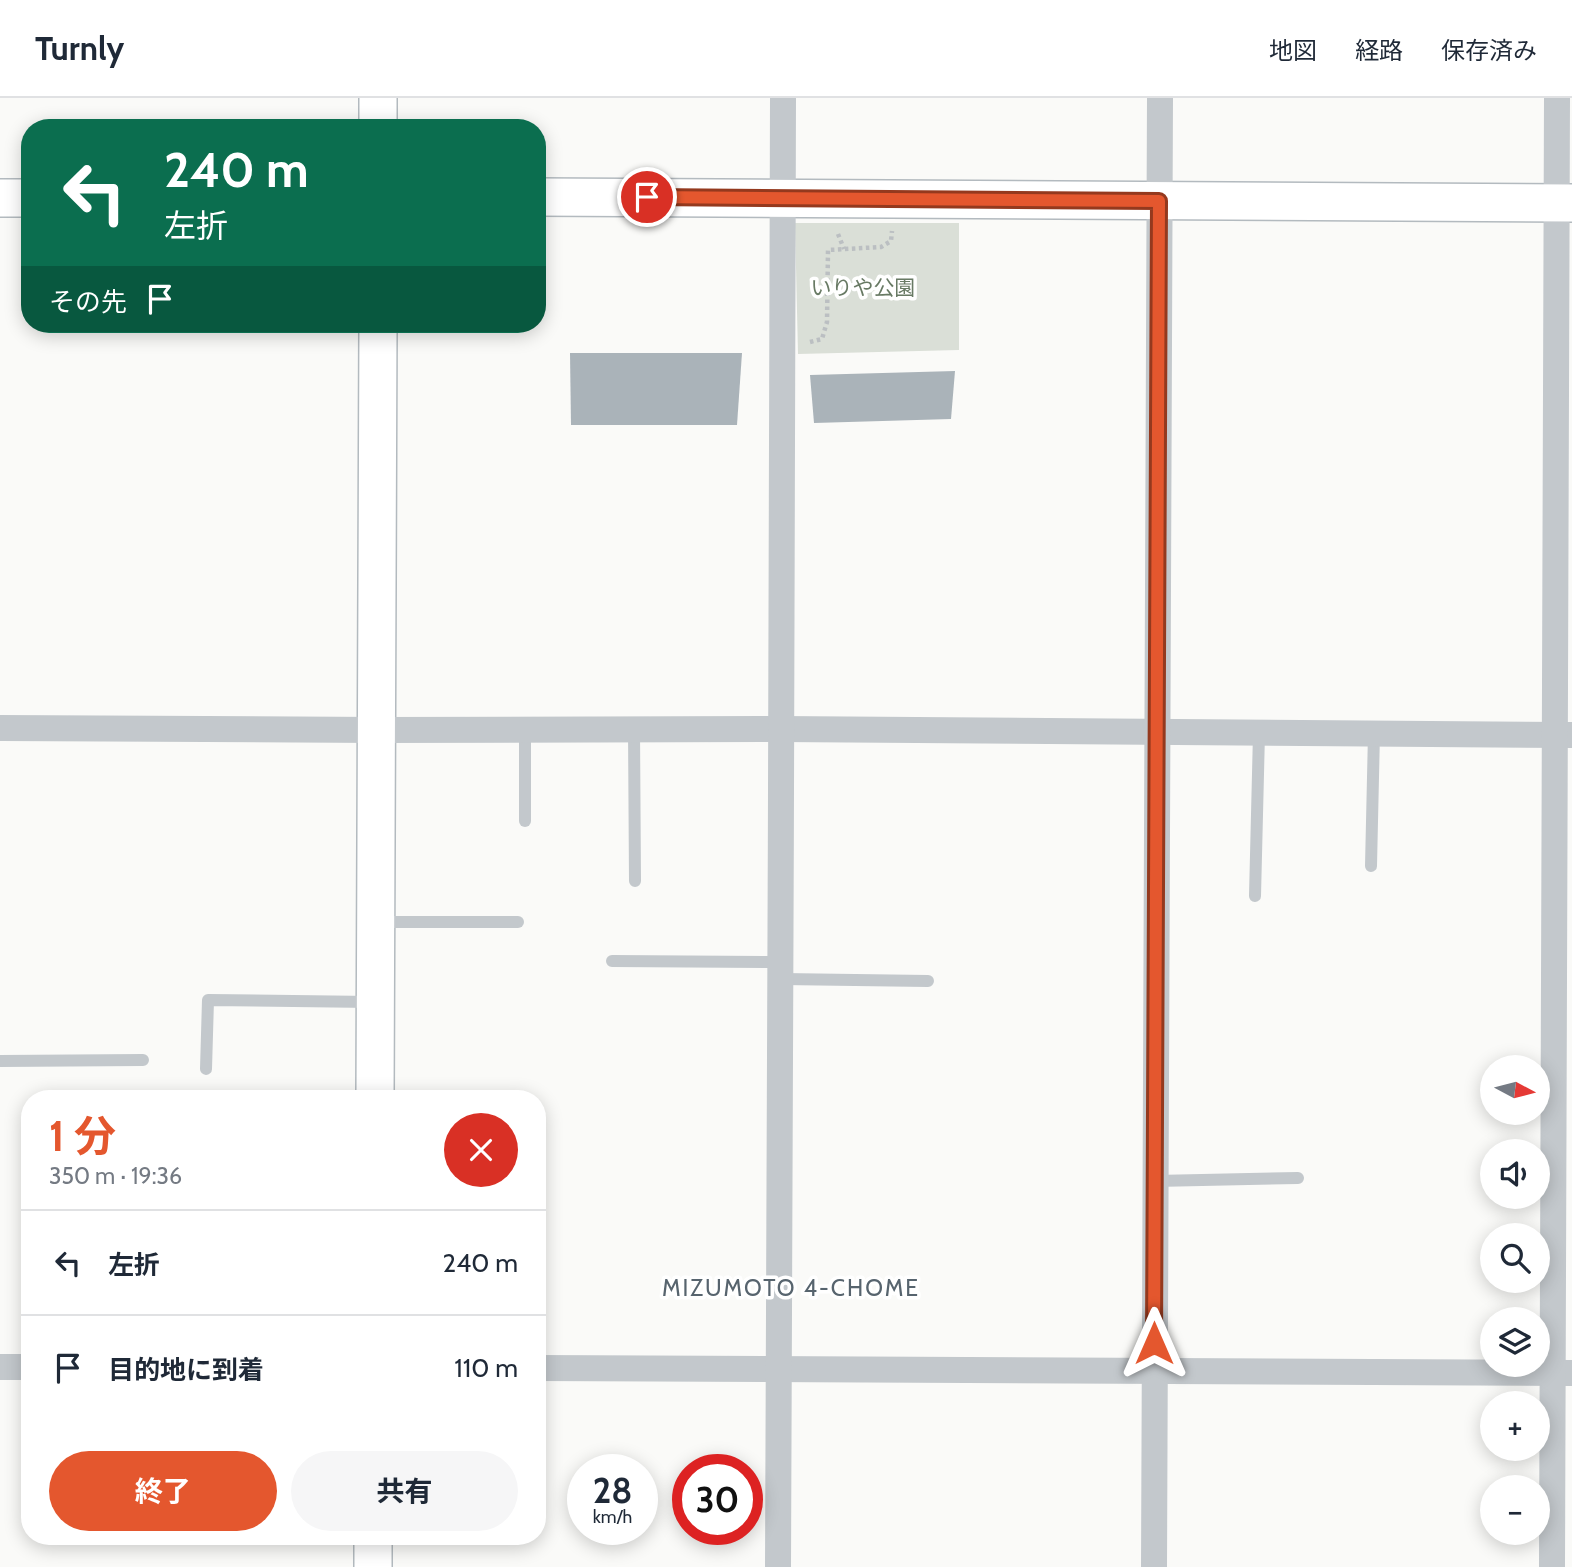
<!DOCTYPE html>
<html lang="ja">
<meta charset="utf-8">
<style>
:root{--surface:#fff;--page:#f6f6f7;--text:#1f2937;--muted:#747a83;--line:#e0e1e3;--accent:#e4572e}
body{margin:0;font-family:Cabin,"Noto Sans JP",sans-serif;background:var(--page);color:var(--text);height:100vh;display:flex;flex-direction:column;font-size:26px;white-space:nowrap}
*{box-sizing:border-box;margin:0}
p{font-size:23px;color:var(--muted)}
.icon{flex:none;width:38px;height:38px;fill:none;stroke:currentColor;stroke-width:2;stroke-linecap:round;stroke-linejoin:round}
.map{position:relative;flex:1;overflow:hidden}
.sheet{position:absolute;left:21px;top:992px;width:525px;height:455px;display:flex;flex-direction:column;background:var(--surface);border-radius:28px;box-shadow:0 4px 18px #0003}
.sheet>*{flex:none}
.guide{position:absolute;left:21px;top:21px;width:525px;height:214px;border-radius:28px;box-shadow:0 4px 18px #0003;background:#0b6e4f;color:#fff;overflow:hidden}
.needle{width:46px;rotate:97deg}
.buttons{position:absolute;left:1480px;top:957px;display:grid;gap:14px}
.buttons a{display:grid;place-items:center;width:70px;height:70px;border-radius:50%;background:var(--surface);box-shadow:0 4px 18px #0003;font-size:35px}
.speed{position:absolute;left:567px;top:1356px;display:flex;gap:14px;font-size:35px;font-weight:700;text-align:center}
.speed>*{display:grid;place-content:center;width:91px;height:91px;border-radius:50%;background:var(--surface);box-shadow:0 4px 18px #0003;line-height:1}
.speed small{font-size:18px;font-weight:400}
.speed .limit{border:10px solid #d22;background:#fff;color:#111}
.pin{position:absolute;display:grid;place-items:center;width:60px;height:60px;color:#fff;margin:-30px;border:4px solid #fff;border-radius:50%;box-shadow:0 2px 7px #0007}
.me{position:absolute;width:77px;margin:-38px;rotate:0deg;stroke-linejoin:round;filter:drop-shadow(0 0 5px #0008)}
.turn{display:flex;align-items:center;gap:24px;height:147px;padding:0 28px;font-size:32px}
.turn .icon{width:91px;height:91px;stroke-width:2.5}
.turn b{display:block;font-size:49px;line-height:60px}
.then{display:flex;align-items:center;height:66px;padding:0 28px;background:#0003;gap:14px;font-size:26px}
.round{display:grid;place-items:center;flex:none;width:74px;height:74px;border-radius:37px;background:var(--page)}
.head{display:flex;align-items:center;justify-content:space-between;height:119px;padding:0 28px}
h1{font-size:42px;font-weight:700;line-height:52px;color:var(--accent)}
.action{display:flex;gap:14px;margin-top:auto;padding:14px 28px}
.action a{flex:1;height:80px;border-radius:42px;background:var(--accent);color:#fff;font-size:28px;font-weight:700;line-height:80px;text-align:center}
.action a+a{background:var(--page);color:var(--text)}
ul{padding:0;list-style:none}
li{display:flex;align-items:center;gap:21px;height:105px;padding:0 28px;border-top:2px solid var(--line)}
li div{flex:1}
li b{display:block;font-size:26px}
li em{font-style:normal}
header{display:flex;align-items:center;gap:42px;box-sizing:border-box;height:98px;padding:0 35px;background:var(--surface);border-bottom:2px solid var(--line)}
header strong{font-size:33px}
nav{display:flex;gap:38px;margin-inline-start:auto;font-size:24px}
.map>svg:first-child{display:block}
.green{fill:#dadfd7}
.building{fill:#aab3b9}
.lines{fill:none;stroke-linecap:round;stroke-linejoin:round}
.secondary-casing{stroke:#b3babf;stroke-width:40}
.path{stroke:#bbbfc2;stroke-width:4.5;stroke-dasharray:3.5 3.5;stroke-linecap:butt}
.lane{stroke:#c3c8cc;stroke-width:12}
.street{stroke:#c3c8cc;stroke-width:26}
.secondary{stroke:#fff;stroke-width:37}
.route-casing{stroke:#94391e;stroke-width:18}
.route{stroke:#e4572e;stroke-width:12}
.labels{text-anchor:middle;stroke-width:7;stroke-linejoin:round;paint-order:stroke}
.park-label{font-size:21px;fill:#687a64;stroke:#fff}
.neighbourhood-label{font-size:23px;letter-spacing:2px;fill:#57646e;stroke:#fff}
</style>
<header>
<strong>Turnly</strong>
<nav><a>地図</a><a>経路</a><a>保存済み</a></nav>
</header>
<div class="map">
<svg width="1572" height="1469" viewBox="0 0 1572 1469">
<rect width="100%" height="100%" fill="#fafaf8"/>
<polygon class="green" points="795,125 959,125 959,252 798,256"/>
<g class="building">
<polygon points="570,255 742,255 737,327 571,327"/>
<polygon points="955,273 951,321 814,325 810,277"/>
</g>
<g class="lines">
<defs>
<g id="secondary">
<polyline points="378,30 378,0"/>
<polyline points="537,99 1572,105"/>
<polyline points="0,100 30,100"/>
<polyline points="375,1001 378,226"/>
<polyline points="373,1469 373,1438"/>
</g>
</defs>
<use href="#secondary" class="secondary-casing"/>
<g class="path">
<polyline points="838,136 844,151"/>
<polyline points="810,244 822,241 827,224 828,152 881,149 891,143 892,133"/>
</g>
<g class="lane">
<polyline points="525,632 525,723"/>
<polyline points="634,632 635,783"/>
<polyline points="1371,768 1374,635"/>
<polyline points="1255,798 1259,635"/>
<polyline points="379,824 518,824"/>
<polyline points="612,863 782,864"/>
<polyline points="782,881 928,883"/>
<polyline points="0,963 143,962"/>
<polyline points="206,971 208,902 372,904"/>
<polyline points="1155,1083 1298,1080"/>
</g>
<g class="street">
<polyline points="0,630 378,632 780,631 1572,637"/>
<polyline points="0,1269 30,1269"/>
<polyline points="537,1270 1572,1275"/>
<path d="M778 1469C780 979 782 490 783 0"/>
<polyline points="1154,1469 1160,0"/>
<polyline points="1552,1469 1557,0"/>
</g>
<use href="#secondary" class="secondary"/>
</g>
<g class="lines">
<defs>
<polyline id="route" points="647,99 1159,103 1154,1245"/>
</defs>
<use href="#route" class="route-casing"/>
<use href="#route" class="route"/>
</g>
<g class="labels">
<g class="park-label">
<text x="863" y="197">いりや公園</text>
</g>
<g class="neighbourhood-label">
<text x="791" y="1198">MIZUMOTO 4-CHOME</text>
</g>
</g>
</svg>
<div class="buttons">
<a><svg class="needle" viewBox="-14 -14 28 28"><path d="M0-13l5 13h-10z" fill="#e53935"/><path d="M0 13l5-13h-10z" fill="#747a83"/></svg></a>
<a><svg class="icon" aria-label="sound" viewBox="0 0 24 24"><path d="M4 9h4l5-4v14l-5-4H4zM17 9q2 3 0 6"/></svg></a>
<a><svg class="icon" aria-label="search" viewBox="0 0 24 24"><circle cx="10" cy="10" r="6"/><path d="M15 15l6 6"/></svg></a>
<a><svg class="icon" aria-label="layers" viewBox="0 0 24 24"><path d="M12 4l9 5-9 5-9-5zM3 14l9 5 9-5"/></svg></a>
<a>+</a>
<a>−</a>
</div>
<div class="speed"><div>28<small>km/h</small></div><div class="limit">30</div></div>
<div class="pin" style="left:647px;top:99px;background:#d93025"><svg class="icon" aria-label="arrive" viewBox="0 0 24 24"><path d="M6 21V4h12l-3 4 3 4H6"/></svg></div>
<svg class="me" style="left:1154px;top:1245px" viewBox="-20 -20 40 40"><path d="M0-17L14 15 0 8-14 15z" fill="#e4572e" stroke="#fff" stroke-width="4"/></svg>
<div class="guide">
<div class="turn"><svg class="icon" aria-label="left" viewBox="0 0 24 24"><path d="M17 20v-9H6M10 6l-5 5 5 5"/></svg><div><b>240 m</b>左折</div></div>
<div class="then">その先<svg class="icon" aria-label="arrive" viewBox="0 0 24 24"><path d="M6 21V4h12l-3 4 3 4H6"/></svg></div>
</div>
<section class="sheet">
<div class="head"><div><h1>1 分</h1><p>350 m · 19:36</p></div><a class="round" style="background:#d93025;color:#fff"><svg class="icon" aria-label="close" viewBox="0 0 24 24"><path d="M6 6l12 12M18 6L6 18"/></svg></a></div>
<ul>
<li><svg class="icon" aria-label="left" viewBox="0 0 24 24"><path d="M17 20v-9H6M10 6l-5 5 5 5"/></svg><div><b>左折</b></div><em>240 m</em></li>
<li><svg class="icon" aria-label="arrive" viewBox="0 0 24 24"><path d="M6 21V4h12l-3 4 3 4H6"/></svg><div><b>目的地に到着</b></div><em>110 m</em></li>
</ul>
<div class="action"><a>終了</a><a>共有</a></div>
</section>
</div>
